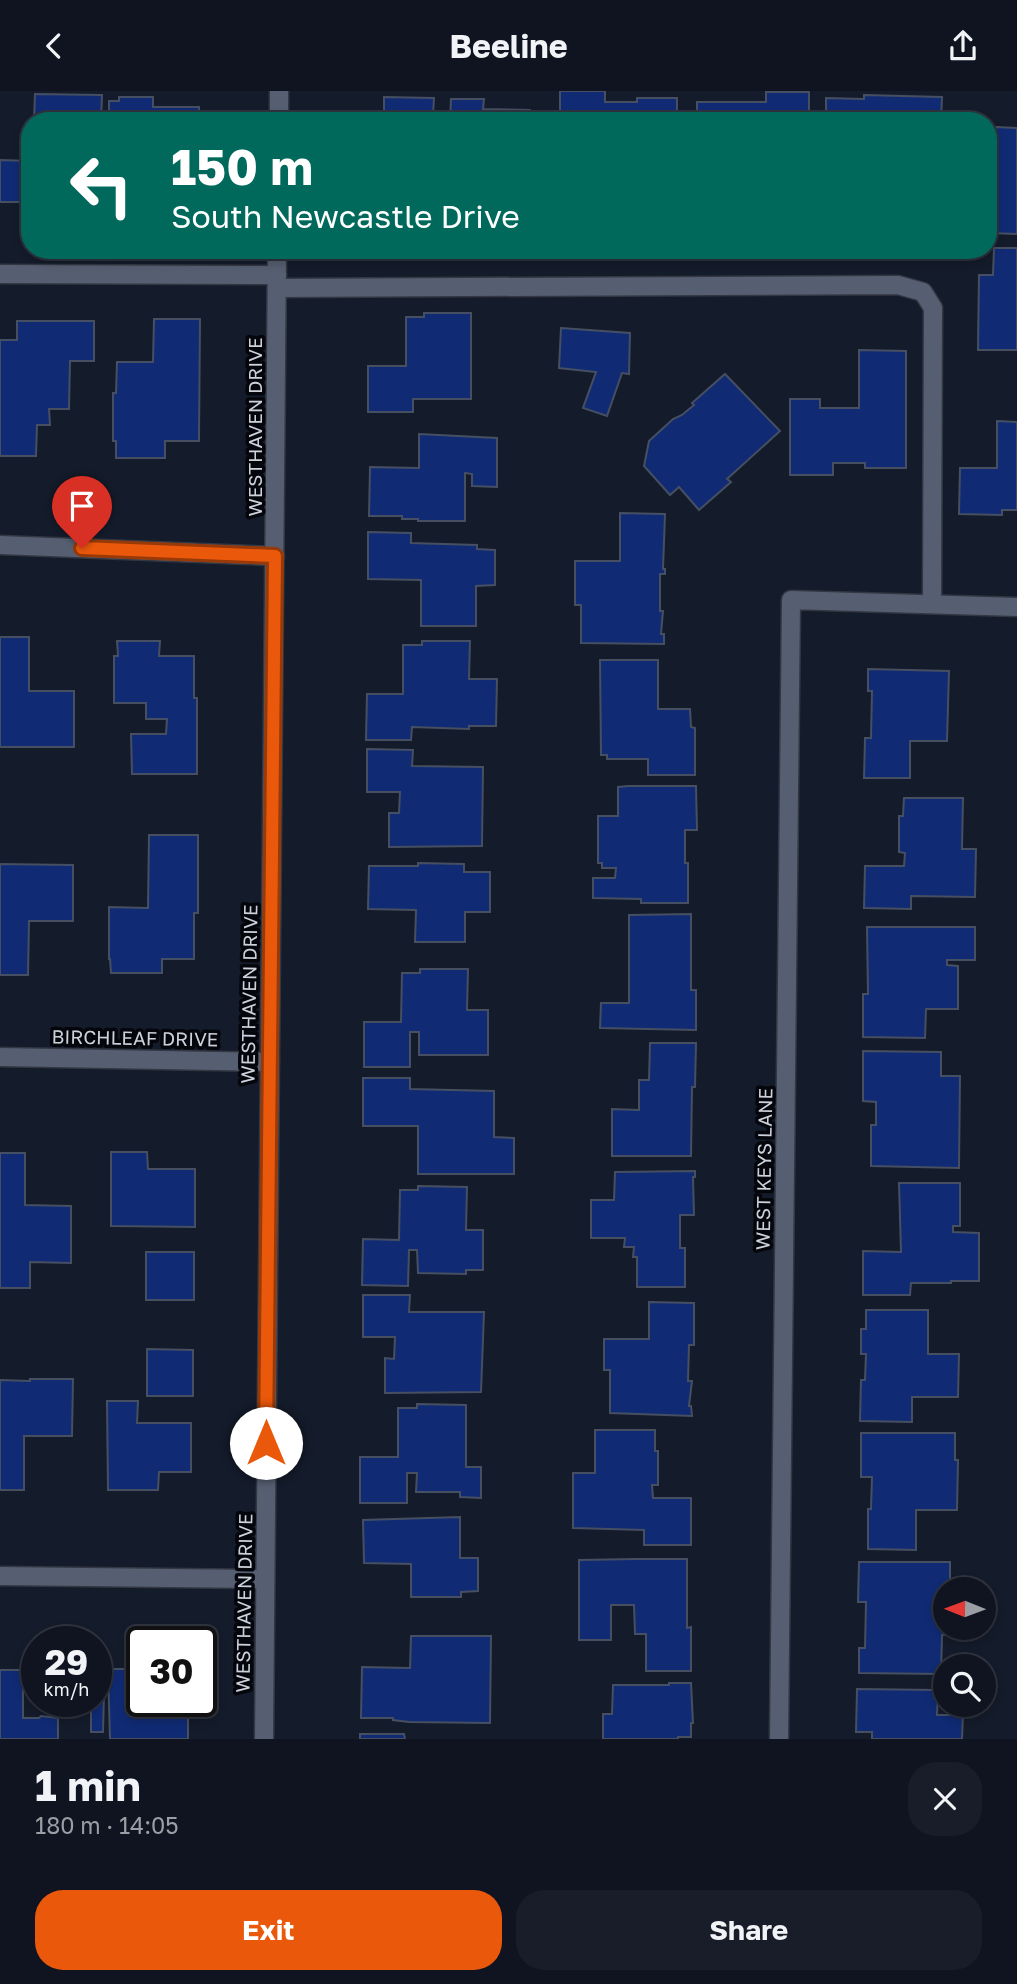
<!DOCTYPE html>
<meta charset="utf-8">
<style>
:root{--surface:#0f1420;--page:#181d29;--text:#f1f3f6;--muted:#9b9ea5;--line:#2f333e;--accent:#ea580c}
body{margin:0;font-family:"Golos Text",sans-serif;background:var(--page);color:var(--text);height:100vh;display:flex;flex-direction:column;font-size:26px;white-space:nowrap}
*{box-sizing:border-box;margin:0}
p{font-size:23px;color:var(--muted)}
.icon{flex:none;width:38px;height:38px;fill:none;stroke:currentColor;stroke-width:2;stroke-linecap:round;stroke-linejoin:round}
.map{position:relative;height:1648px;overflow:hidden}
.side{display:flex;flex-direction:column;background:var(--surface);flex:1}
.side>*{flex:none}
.top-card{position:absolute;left:21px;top:21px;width:976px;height:147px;border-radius:28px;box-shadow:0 4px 10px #0003,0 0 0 2px var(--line);background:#00695c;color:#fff;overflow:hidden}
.needle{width:46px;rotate:271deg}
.buttons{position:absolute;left:933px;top:1486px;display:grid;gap:14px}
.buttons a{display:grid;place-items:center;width:63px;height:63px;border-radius:50%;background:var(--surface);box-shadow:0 4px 10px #0003,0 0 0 2px var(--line);font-size:35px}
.speed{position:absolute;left:21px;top:1535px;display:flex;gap:14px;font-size:35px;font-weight:700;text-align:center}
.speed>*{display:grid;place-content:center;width:91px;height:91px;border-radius:50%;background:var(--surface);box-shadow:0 4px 10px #0003,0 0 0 2px var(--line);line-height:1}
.speed small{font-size:18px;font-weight:400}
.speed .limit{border:4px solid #111;border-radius:10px;background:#fff;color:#111}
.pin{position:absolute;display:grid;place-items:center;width:60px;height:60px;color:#fff;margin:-72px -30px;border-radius:50% 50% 50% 0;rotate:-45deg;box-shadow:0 0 7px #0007}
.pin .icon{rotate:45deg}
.me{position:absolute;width:77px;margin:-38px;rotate:0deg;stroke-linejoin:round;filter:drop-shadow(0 0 5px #0008)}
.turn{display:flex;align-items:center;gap:24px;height:147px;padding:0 35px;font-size:32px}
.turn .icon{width:91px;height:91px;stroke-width:2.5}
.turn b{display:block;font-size:49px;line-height:60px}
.round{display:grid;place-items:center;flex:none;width:74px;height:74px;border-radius:28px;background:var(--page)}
.headline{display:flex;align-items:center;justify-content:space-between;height:119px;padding:0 35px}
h1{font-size:42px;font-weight:700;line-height:52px}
.cta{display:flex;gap:14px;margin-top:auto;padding:14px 35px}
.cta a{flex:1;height:80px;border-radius:28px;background:var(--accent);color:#fff;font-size:28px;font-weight:700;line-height:80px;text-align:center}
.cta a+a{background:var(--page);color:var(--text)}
header{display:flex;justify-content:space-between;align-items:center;height:91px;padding:0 35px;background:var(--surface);font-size:32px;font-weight:700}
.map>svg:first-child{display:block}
.building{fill:#102b74;stroke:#464f61;stroke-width:2}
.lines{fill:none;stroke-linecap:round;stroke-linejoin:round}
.lane-casing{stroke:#323742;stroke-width:21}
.street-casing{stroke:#323742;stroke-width:21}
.lane{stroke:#555f71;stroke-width:18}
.street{stroke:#555f71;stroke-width:18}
.route-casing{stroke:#983908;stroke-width:18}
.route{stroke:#ea580c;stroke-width:12}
.labels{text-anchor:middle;stroke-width:7;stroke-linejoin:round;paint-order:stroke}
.street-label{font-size:19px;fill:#ccd1dc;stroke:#04060c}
</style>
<header><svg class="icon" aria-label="back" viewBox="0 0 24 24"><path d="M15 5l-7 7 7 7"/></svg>Beeline<svg class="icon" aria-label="share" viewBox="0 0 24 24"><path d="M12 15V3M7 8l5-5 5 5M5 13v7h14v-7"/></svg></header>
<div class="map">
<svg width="1017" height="1648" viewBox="0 0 1017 1648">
<rect width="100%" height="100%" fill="#141b2a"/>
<g class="building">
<polygon points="560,0 605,0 605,11 637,11 637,7 677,7 677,30 560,30"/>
<polygon points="766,1 809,1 809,30 697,30 697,11 766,11"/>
<polygon points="35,3 102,4 101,30 34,30"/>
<polygon points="864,4 942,6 941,30 826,30 826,7 864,8"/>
<polygon points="119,6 153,6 153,16 199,16 199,30 109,30 109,10 119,10"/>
<polygon points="384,6 434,7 433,24 438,24 438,30 350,30 350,24 384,24"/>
<polygon points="451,8 484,8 483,18 530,19 530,30 450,30"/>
<polygon points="996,36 1017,37 1017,143 989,142 989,105 995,105"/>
<polygon points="0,69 30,70 30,111 0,111"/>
<polygon points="994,157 1017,157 1017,259 978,259 979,184 993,184"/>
<polygon points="424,222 471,222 471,308 413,308 413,321 368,321 368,275 406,275 406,226 424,226"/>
<polygon points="154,228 200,228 199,350 165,350 165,367 116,367 116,350 113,350 113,302 116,302 117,271 153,271"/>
<polygon points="17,230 94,230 94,270 70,270 69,318 49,318 50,334 37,334 36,365 0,365 0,249 17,249"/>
<polygon points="561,237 630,242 629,283 622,282 607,325 583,317 596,281 559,277"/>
<polygon points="859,259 906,260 906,377 865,377 865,372 833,372 833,384 790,384 790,308 820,308 820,317 859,317"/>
<polygon points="725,283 780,340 727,388 731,391 699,419 679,396 670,404 644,375 649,350 673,328 682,324 694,314 692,312"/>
<polygon points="997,330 1017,331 1017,419 1002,419 1002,424 959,423 960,377 997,377"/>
<polygon points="419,343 497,347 497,396 472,395 472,383 465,382 465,430 418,430 418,428 402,428 402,425 369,425 370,376 419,377"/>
<polygon points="620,422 665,423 663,478 665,478 665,483 660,483 660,520 663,520 661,543 664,543 664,553 581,552 581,514 575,514 575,470 620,470"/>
<polygon points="368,441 411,442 411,452 477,454 477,458 495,459 495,494 476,495 476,535 421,535 421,489 368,488"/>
<polygon points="0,546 29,546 29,600 74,600 74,656 0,656"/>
<polygon points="117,550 160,550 159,565 194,565 194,607 197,607 197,683 132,683 131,643 166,643 167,628 146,628 146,612 114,612 114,565 118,565"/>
<polygon points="422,550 470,550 469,588 497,588 496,635 469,635 469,638 412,636 411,649 366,649 367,603 403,603 403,554 422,554"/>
<polygon points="600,569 658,569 658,618 690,618 691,636 695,637 695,684 648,684 648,668 607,668 607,664 601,664"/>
<polygon points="868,578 949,580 947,650 910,650 910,687 864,687 865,647 871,647 872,600 868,600"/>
<polygon points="367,658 413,659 412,675 483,676 482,755 389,756 389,722 399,722 400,701 367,701"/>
<polygon points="629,695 696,695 697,739 685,739 685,772 688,772 688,812 641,812 641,808 593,807 593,787 615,787 616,777 602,777 602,772 598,772 598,725 618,725 618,696"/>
<polygon points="904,707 963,707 962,758 976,758 975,806 911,805 911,818 864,817 865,775 904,775 905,762 899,761 899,725 903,725"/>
<polygon points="149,744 198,744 198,822 194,822 194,868 162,868 162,882 111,882 110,868 109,868 109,816 148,817"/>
<polygon points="418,772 464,773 464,781 490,781 490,821 465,821 465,851 415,851 416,819 368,818 369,775 418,775"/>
<polygon points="0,773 73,774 73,830 29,830 28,884 0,884"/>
<polygon points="691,823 691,899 696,899 696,939 600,937 601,912 629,912 629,824"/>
<polygon points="867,836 975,836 975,869 947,869 947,874 958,875 958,918 926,918 925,947 863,946 863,903 868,903"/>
<polygon points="420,878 468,878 467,919 488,919 488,964 419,964 419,941 410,941 410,976 364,976 364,931 401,931 402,882 420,882"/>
<polygon points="650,952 696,952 695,996 692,996 691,1065 612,1065 612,1018 639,1019 639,989 649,989"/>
<polygon points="863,960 941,961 941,985 960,985 959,1077 871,1075 871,1034 876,1034 876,1011 863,1010"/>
<polygon points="363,987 410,987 410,998 494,1000 494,1046 514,1047 514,1083 418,1083 418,1035 363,1035"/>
<polygon points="111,1061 147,1061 148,1078 195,1078 195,1136 111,1135"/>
<polygon points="0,1062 25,1062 25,1114 71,1115 71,1172 30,1171 30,1197 0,1197"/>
<polygon points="695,1080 695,1086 693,1086 694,1124 680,1124 680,1157 685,1157 685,1196 637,1196 637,1166 633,1166 634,1156 624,1156 625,1147 591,1147 591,1109 614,1109 615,1081"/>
<polygon points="899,1092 960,1092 960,1135 953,1135 953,1141 979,1142 979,1190 951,1190 951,1192 911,1192 910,1204 863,1204 863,1160 901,1161"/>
<polygon points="418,1095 467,1096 466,1139 483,1139 483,1179 466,1179 466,1183 418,1182 417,1159 409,1159 408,1195 362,1194 363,1148 399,1149 400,1099 418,1099"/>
<rect x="146" y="1161" width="48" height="48"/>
<polygon points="363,1204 410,1204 409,1221 484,1221 481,1301 385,1302 385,1267 394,1268 395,1246 363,1246"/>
<polygon points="649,1211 694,1212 694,1254 689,1254 688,1290 692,1290 689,1315 691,1315 692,1325 610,1322 610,1279 604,1279 604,1248 649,1248"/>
<polygon points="866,1219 928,1219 928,1263 959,1263 958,1306 912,1306 912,1331 860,1330 861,1289 865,1289 866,1263 861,1263 861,1238 866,1238"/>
<polygon points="147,1258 193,1259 193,1305 147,1305"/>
<polygon points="30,1288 73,1288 72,1345 24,1345 24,1399 0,1399 0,1289 30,1290"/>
<polygon points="107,1310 138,1310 137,1332 191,1332 191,1381 159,1381 158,1399 108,1399"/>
<polygon points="417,1313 466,1314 466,1376 481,1376 481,1407 460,1406 460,1401 416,1401 417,1382 407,1382 407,1412 360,1412 360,1366 398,1366 398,1317 417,1317"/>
<polygon points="595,1339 655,1339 655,1360 658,1360 658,1394 652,1394 653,1407 691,1407 691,1454 644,1454 644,1439 573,1437 573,1382 595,1382"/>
<polygon points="861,1342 955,1342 955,1369 958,1369 957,1419 916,1419 916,1459 868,1458 868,1418 871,1418 872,1386 861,1386"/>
<polygon points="460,1426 460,1467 478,1467 478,1500 461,1501 461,1506 411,1506 411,1473 364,1472 363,1429"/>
<polygon points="636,1468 687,1468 687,1537 691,1536 691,1580 646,1580 646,1543 635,1543 634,1514 611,1514 611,1549 579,1549 579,1469"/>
<polygon points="859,1471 950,1471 950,1498 945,1498 945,1536 949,1536 949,1544 942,1544 941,1583 859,1582 859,1557 865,1557 866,1511 858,1511"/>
<polygon points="411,1545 491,1545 490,1632 409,1631 393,1629 393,1627 361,1627 362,1576 410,1577"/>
<polygon points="108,1578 142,1578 142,1610 191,1610 191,1625 188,1625 188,1648 110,1648"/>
<polygon points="0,1579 23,1579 23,1627 39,1627 41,1625 58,1627 58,1648 0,1648"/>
<polygon points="669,1592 691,1592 693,1632 691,1632 691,1646 678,1646 678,1648 603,1648 603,1623 612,1623 613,1594 669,1594"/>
<polygon points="857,1598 938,1599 937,1624 963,1624 962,1648 872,1648 872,1641 856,1641"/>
<polygon points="96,1603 104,1603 103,1641 91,1641 91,1610 96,1610"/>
<polygon points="360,1643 404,1643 405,1648 360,1648"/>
</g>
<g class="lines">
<defs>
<g id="lane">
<polyline points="0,183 277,184"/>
<polyline points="277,197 898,194 923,201 933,217 932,513"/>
</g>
<g id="street">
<polyline points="279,30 279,0"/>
<polyline points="0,454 275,465"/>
<polyline points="0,966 270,971"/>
<polyline points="0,1485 265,1488"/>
<polyline points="264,1648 277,159"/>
<polyline points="779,1648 791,509 1017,516"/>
</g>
</defs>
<use href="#lane" class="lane-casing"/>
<use href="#street" class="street-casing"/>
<use href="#lane" class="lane"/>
<use href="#street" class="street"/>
</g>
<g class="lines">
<defs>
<polyline id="route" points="82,457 275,465 266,1352"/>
</defs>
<use href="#route" class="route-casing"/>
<use href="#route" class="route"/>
</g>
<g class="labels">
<g class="street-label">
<text transform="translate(255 336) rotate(-90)" y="7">WESTHAVEN DRIVE</text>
<text transform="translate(249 903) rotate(-89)" y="7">WESTHAVEN DRIVE</text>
<text transform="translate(135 947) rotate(1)" y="7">BIRCHLEAF DRIVE</text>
<text transform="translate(764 1078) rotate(-89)" y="7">WEST KEYS LANE</text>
<text transform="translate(244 1512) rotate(-89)" y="7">WESTHAVEN DRIVE</text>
</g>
</g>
</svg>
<div class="buttons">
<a><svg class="needle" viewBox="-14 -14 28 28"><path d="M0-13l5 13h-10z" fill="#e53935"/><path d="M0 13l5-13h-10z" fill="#9b9ea5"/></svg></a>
<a><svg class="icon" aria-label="search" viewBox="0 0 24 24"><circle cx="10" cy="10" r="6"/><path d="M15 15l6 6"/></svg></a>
</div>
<div class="speed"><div>29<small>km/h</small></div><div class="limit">30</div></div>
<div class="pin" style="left:82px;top:457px;background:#d93025"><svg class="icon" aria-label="arrive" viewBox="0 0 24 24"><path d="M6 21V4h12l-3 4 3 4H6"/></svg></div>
<svg class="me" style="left:266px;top:1352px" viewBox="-20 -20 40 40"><circle r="19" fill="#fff"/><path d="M0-13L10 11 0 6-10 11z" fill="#ea580c"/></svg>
<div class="top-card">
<div class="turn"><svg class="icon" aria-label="left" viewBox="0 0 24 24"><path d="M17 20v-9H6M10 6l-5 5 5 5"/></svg><div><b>150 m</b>South Newcastle Drive</div></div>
</div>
</div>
<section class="side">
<div class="headline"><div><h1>1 min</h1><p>180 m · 14:05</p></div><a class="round"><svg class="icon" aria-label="close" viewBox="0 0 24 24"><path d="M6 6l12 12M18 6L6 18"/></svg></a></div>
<div class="cta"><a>Exit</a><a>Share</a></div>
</section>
